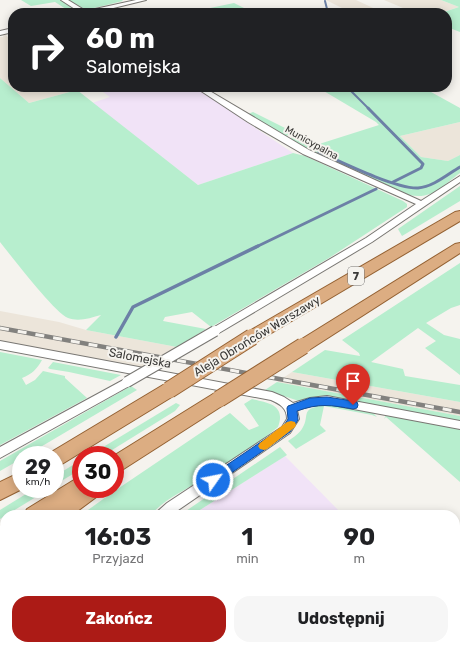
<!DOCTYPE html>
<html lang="pl">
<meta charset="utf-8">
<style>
:root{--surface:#fff;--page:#f6f6f6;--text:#202124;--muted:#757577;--accent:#ac1b16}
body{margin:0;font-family:Rubik,sans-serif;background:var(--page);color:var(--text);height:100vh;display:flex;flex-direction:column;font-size:15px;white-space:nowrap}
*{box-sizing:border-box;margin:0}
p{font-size:13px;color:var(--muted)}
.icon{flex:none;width:22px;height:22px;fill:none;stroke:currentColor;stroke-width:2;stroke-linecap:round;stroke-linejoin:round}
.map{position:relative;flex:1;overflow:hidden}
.panel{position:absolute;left:0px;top:510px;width:460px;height:140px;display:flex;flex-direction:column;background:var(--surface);border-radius:16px 16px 0 0;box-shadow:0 2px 10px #0003}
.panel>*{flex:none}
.hud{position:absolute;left:8px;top:8px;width:444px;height:84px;border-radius:16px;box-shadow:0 2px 10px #0003;background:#202124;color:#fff;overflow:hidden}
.speed{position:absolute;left:12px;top:446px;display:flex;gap:8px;font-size:20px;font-weight:700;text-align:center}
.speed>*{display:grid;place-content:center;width:52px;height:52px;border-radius:50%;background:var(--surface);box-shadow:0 2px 10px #0003;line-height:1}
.speed small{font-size:10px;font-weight:400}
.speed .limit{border:6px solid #d22;background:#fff;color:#111}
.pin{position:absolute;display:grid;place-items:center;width:34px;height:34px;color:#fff;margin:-41px -17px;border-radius:50% 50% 50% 0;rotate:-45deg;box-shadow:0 0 4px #0007}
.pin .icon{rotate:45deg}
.me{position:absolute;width:44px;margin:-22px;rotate:57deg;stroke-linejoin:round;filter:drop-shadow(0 0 3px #0008)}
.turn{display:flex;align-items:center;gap:14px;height:84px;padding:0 12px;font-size:18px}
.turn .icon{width:52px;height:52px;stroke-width:2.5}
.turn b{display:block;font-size:28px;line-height:34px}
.eta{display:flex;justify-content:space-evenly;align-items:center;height:68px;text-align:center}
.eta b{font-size:24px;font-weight:700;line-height:28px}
.primary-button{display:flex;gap:8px;margin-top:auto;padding:8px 12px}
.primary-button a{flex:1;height:46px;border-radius:16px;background:var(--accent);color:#fff;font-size:16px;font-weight:700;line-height:46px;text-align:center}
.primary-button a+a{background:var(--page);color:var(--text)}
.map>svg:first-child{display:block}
.commercial{fill:#f1e3f7}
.built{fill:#ece5da}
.green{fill:#b7eece}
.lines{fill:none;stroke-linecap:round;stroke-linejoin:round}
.stream-far2{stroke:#6c80a6;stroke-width:2}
.stream-far1{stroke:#6c80a6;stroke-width:3}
.stream{stroke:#6c80a6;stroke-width:3.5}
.street-casing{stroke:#797773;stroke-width:2}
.primary-casing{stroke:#946132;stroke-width:2}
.street{fill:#fff;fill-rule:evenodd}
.primary{fill:#dcad82;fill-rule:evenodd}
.rail-casing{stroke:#82817e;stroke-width:4.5}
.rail{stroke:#f5f3ee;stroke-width:3;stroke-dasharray:9;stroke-linecap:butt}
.street-bridge-casing{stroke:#797773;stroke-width:12;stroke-linecap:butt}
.primary-bridge-casing{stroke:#946132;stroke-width:18;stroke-linecap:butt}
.street-bridge{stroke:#fff;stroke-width:10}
.primary-bridge{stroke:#dcad82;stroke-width:16}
.route{fill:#1a73e8;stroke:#114b97}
.slow{fill:#f59e0b}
.labels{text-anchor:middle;stroke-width:4;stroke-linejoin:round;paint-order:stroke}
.far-street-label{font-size:10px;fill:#3a3937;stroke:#f5f3ee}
.shield{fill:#f5f3ee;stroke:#72716e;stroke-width:1}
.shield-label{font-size:11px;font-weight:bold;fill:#3a3937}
.street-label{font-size:12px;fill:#3a3937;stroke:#f5f3ee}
</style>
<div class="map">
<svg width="460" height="650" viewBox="0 0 460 650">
<rect width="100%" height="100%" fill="#f5f3ee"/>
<g class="commercial">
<polygon points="96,87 196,87 241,116 239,117 293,153 198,185 92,103 110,97"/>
<polygon points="285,456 343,515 192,515"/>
<polygon points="293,645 388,645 389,646 384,650 297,650"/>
</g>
<g class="built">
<polygon points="326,0 356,0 384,13 352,13"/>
<polygon points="384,0 441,0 459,7 441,13 415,13"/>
<polygon points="4,34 13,41 13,87 73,87 77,90 29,103 0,78 0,37 3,37"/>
<polygon points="460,122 460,155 448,161 421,157 400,136"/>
<polygon points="0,311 59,322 86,330 177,347 142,367 0,341"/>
<polygon points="292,372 460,402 460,416 277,382"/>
<polygon points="21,645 155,645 158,650 24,650"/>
</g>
<g class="green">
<polygon points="21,0 60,0 74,9 69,11 55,2 31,6"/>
<polygon points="69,0 122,0 123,1 86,10"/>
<polygon points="441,0 460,0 460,32 447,27 447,13 441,13 459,7"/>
<polygon points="234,3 254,13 191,12"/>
<path d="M0 78 29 103 77 90 198 185 293 153 305 156 403 201 407 204V207L329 258 211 327 192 312 165 317 163 321 206 329 177 347 86 330 101 315C90 318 79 322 68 318 54 312 12 257 0 242Z"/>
<path d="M317 87H422L460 108V122L400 136 421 157 448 161 460 155V173C442 186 433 200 409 195L312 152 319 147 316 145 306 148 291 140V138L297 135 316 145 379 125 376 122Z"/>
<polygon points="253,112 295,133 286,136 245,115"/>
<polygon points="460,186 460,201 402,236 398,229"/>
<polygon points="460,263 460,305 451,308 426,323 444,335 460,339 460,375 425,348 436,341 418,328 371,362 403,369 405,376 460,385 460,402 292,372 325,350 360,356 359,353 342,340"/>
<path d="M0 352 42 360C37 369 32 374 22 378L26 385 35 380 43 371 65 376V378L87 398 0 445Z"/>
<polygon points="53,362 121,375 110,381 69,372 50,369 48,368"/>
<polygon points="277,382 460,416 460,421 323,396 299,401 265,390"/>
<polygon points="131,386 137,390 27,455 21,455 21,459 0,471 0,461"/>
<path d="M252 399C269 403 286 405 278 427 255 446 230 463 205 478 186 490 165 498 151 515H81L113 492 230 413 249 430 259 426 244 404Z"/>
<polygon points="176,403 180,405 175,411 104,455 90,455"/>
<path d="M324 403 372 412 377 417 372 415 324 406 320 425 326 431 296 449 288 441C294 437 300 433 303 427 309 417 302 410 316 407L315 404Z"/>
<polygon points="386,415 460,429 460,482 386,417 384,419"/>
<polygon points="280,447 287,455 192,515 180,515"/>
<polygon points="81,460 81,469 55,485 55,476"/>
<polygon points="34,489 49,489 0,519 0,510"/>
<polygon points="5,575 5,645 21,645 24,650 0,650 0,579"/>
<polygon points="204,645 293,645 297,650 207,650"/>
</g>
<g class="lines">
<g class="stream-far2">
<polyline points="325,1 328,13"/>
<polyline points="347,87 369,109"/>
</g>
<g class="stream-far1">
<polyline points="368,108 423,164 421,168 393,182"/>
<path d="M319 152C341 162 396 189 418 188 433 187 448 174 460 167"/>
<polyline points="256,247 376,189"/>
</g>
<polyline class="stream" points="116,337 133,307 258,246"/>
<defs>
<g id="street">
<polygon points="61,0 68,0 86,11 136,0 146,0 93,13 81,13"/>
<polygon points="13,28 13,32 0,35 0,31"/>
<polygon points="195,87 203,87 309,150 421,201 460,176 460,182 372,242 219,333 211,333 210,331 211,329 366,238 416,204 303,154 248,122"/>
<path d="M0 341 272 392 284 397 293 403 310 398 327 396 460 421V429L327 404 311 406 297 410 299 419 290 433 171 515H156L158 511 167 503 282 427 287 419C287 408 280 404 271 400L0 349Z"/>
<polygon points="127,378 131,379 132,382 131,385 0,458 0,447"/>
<polygon points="460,602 460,618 455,620 455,604"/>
<polygon points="179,645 194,645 196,650 181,650"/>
<polygon points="399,645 417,645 415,650 397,650"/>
</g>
<g id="primary">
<polygon points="460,211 460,221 258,341 252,343 246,341 244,337 246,333 455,212"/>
<polygon points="460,243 460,253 309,350 303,352 297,350 295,346 297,342 455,244"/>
<polygon points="169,384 175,385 178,390 175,395 62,464 55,467 55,455 48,455 48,454 163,385"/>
<polygon points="219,392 225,394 228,399 225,404 122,470 115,473 115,455 213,394"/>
<polygon points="21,472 22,489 0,500 0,482"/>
<polygon points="81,478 81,489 102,489 99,495 72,515 24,515 27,509 74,480"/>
<polygon points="5,524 5,543 0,545 0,526"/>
<polygon points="5,548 5,569 0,570 0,549"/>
</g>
</defs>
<use href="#street" class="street-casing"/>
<use href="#primary" class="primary-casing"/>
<use href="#street" class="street"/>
<use href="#primary" class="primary"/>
<defs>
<polyline id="rail" points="0,328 460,412"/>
</defs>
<use href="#rail" class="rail-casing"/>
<use href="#rail" class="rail"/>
<defs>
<polyline id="street-bridge" points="127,382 215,331"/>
<g id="primary-bridge">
<polyline points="169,390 252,337"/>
<polyline points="219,399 303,346"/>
</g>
</defs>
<use href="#street-bridge" class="street-bridge-casing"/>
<use href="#primary-bridge" class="primary-bridge-casing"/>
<use href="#street-bridge" class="street-bridge"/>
<use href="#primary-bridge" class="primary-bridge"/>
</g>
<path class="route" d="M327 397 353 401 357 402 358 405 357 408 353 409C331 405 319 403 297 411L298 420 290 432 217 483 213 485 209 483 207 480 209 477 283 427 288 419 287 408 288 406 310 398Z"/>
<polygon class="slow" points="291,421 295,422 296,425 295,427 267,449 264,450 260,449 258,446 260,443 287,422"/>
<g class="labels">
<g class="far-street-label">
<text transform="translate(312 142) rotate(29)" y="4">Municypalna</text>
</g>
<rect class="shield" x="348" y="267" width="16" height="18" rx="3"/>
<g class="shield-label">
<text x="356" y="280">7</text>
</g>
<g class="street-label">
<text transform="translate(257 336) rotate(-31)" y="4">Aleja Obrońców Warszawy</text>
<text transform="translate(140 358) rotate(11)" y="4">Salomejska</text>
</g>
</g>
</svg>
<div class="speed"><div>29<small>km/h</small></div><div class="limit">30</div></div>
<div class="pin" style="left:353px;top:405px;background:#d93025"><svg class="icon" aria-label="arrive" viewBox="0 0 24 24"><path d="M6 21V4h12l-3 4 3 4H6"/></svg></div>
<svg class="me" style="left:213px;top:480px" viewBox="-20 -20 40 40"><circle r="17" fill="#1a73e8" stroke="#fff" stroke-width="3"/><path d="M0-11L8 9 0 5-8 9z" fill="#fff"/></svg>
<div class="hud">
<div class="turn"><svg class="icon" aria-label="right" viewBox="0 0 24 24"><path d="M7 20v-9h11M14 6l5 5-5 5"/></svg><div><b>60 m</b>Salomejska</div></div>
</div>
<section class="panel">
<div class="eta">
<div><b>16:03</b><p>Przyjazd</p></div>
<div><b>1</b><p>min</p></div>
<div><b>90</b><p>m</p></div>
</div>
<div class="primary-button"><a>Zakończ</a><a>Udostępnij</a></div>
</section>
</div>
